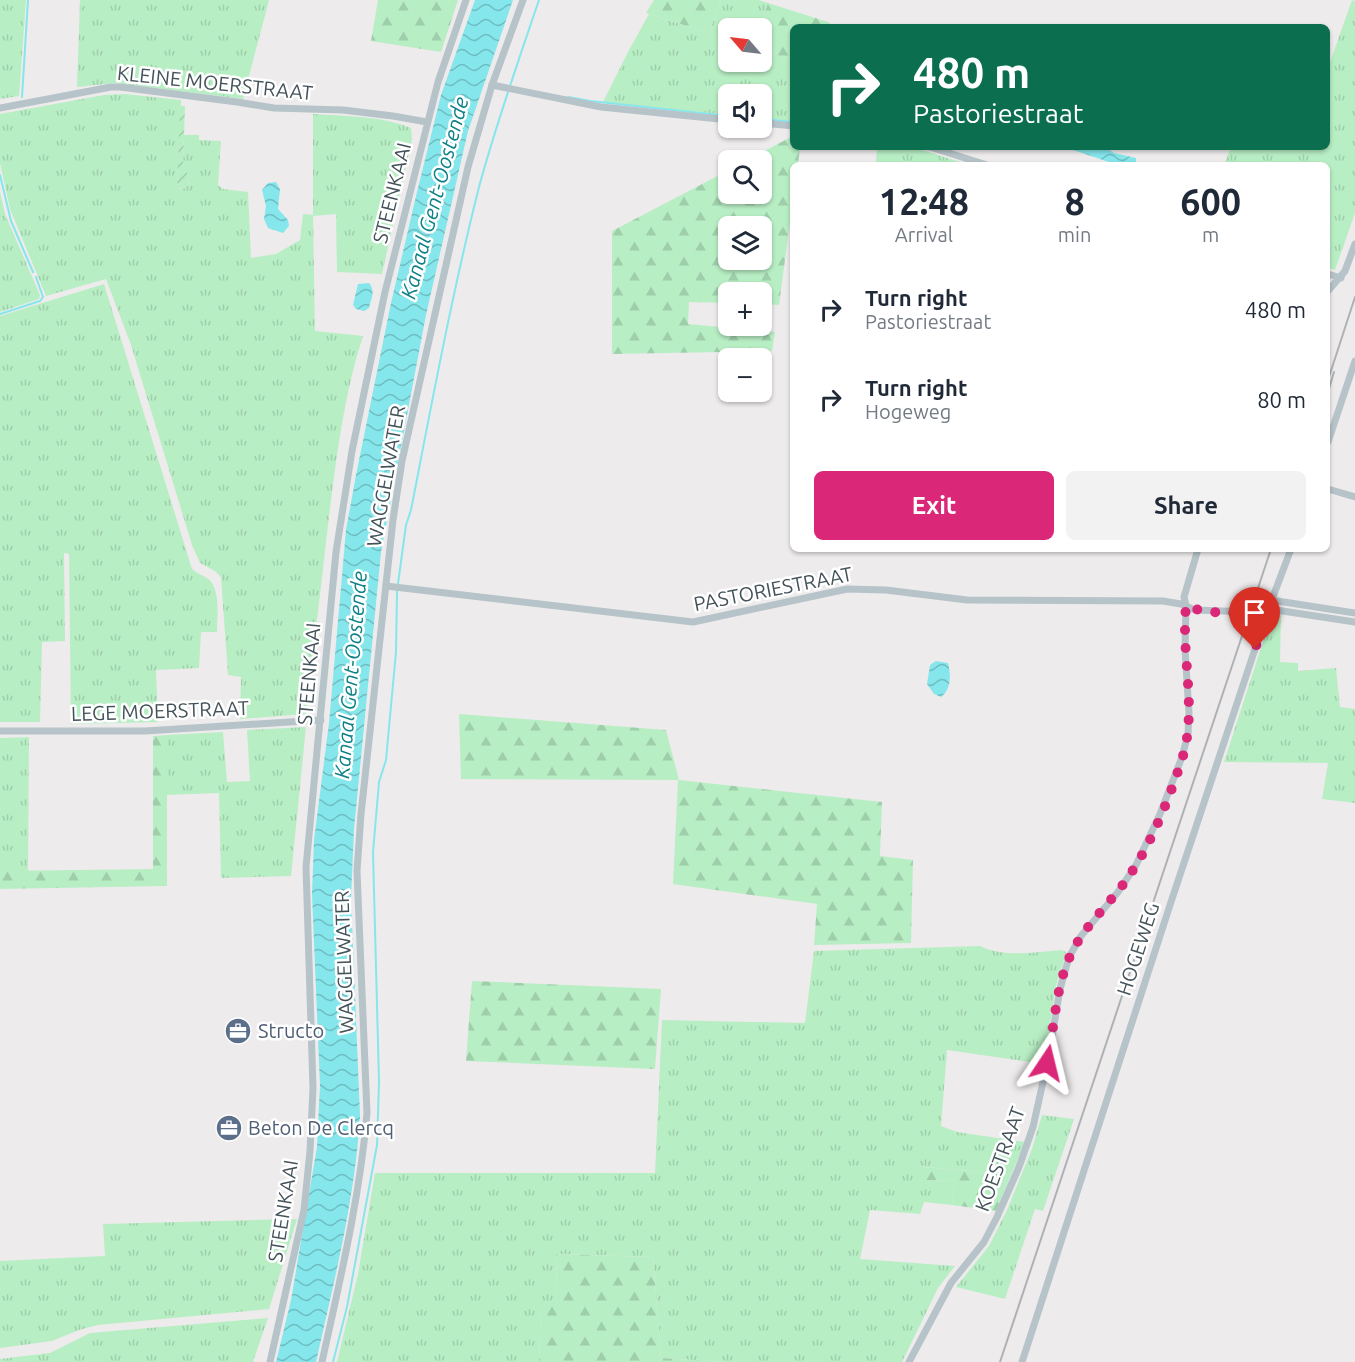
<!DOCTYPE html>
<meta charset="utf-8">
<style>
:root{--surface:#fff;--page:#f2f2f3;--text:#1f2937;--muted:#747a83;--accent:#db2777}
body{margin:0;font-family:Ubuntu,sans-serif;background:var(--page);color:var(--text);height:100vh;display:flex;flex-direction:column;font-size:22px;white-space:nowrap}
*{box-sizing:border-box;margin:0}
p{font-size:20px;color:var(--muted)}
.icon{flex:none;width:33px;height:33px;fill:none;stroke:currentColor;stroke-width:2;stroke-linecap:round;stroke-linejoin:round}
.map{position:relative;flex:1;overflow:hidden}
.drawer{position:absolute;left:790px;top:162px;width:540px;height:390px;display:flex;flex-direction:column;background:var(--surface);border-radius:9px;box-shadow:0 2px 4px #0004}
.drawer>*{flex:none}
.hud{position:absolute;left:790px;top:24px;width:540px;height:126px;border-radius:9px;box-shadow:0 2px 4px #0004;background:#0b6e4f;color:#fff;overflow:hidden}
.needle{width:39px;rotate:298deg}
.tools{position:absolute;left:718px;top:18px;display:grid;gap:12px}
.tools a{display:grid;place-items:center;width:54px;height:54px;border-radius:9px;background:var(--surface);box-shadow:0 2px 4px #0004;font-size:30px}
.pin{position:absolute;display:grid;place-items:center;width:51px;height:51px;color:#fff;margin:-62px -26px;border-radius:50% 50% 50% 0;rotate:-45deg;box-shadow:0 0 6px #0007}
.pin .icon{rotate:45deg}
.me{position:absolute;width:66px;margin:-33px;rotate:10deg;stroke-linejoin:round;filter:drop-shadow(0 0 4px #0008)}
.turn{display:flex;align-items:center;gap:21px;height:126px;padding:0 24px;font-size:27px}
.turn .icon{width:78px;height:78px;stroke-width:2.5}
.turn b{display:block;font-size:42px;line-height:51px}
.eta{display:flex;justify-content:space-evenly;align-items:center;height:102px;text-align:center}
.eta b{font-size:36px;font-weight:700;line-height:42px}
.action{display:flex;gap:12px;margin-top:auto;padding:12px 24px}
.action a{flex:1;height:69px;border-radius:9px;background:var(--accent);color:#fff;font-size:24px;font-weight:700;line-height:69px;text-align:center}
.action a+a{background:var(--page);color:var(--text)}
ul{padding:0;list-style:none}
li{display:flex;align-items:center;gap:18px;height:90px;padding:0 24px}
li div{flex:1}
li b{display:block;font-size:22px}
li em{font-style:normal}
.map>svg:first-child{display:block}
.grass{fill:url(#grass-tufts)}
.forest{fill:url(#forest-firs);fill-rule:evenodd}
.garden{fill:url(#garden-furrows)}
.water{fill:url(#water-waves)}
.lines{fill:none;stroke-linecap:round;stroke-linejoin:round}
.stream{stroke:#85e6eb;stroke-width:2}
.street{stroke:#b6c3c9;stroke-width:7}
.rail{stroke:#aeb2b6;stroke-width:2}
.route{stroke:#db2777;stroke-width:10;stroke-dasharray:0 18}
.labels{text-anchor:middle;stroke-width:5;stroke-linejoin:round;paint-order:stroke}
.street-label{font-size:20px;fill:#445259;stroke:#fff}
.service-label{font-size:20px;fill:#4e5e75;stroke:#fff;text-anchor:start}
.water-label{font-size:21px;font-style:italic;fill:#0d8187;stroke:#fff}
</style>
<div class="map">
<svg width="1355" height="1362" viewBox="0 0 1355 1362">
<defs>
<pattern id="grass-tufts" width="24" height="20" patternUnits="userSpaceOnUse" patternTransform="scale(1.5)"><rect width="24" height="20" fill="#b8eec4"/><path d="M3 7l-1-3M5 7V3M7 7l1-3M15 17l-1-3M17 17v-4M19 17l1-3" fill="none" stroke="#9fceab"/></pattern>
<pattern id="forest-firs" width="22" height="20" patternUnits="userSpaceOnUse" patternTransform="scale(1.5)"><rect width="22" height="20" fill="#b8eec4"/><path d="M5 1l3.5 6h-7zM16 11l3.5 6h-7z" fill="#9fceab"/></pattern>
<pattern id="garden-furrows" width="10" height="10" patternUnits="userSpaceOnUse" patternTransform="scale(1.5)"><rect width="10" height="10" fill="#b8eec4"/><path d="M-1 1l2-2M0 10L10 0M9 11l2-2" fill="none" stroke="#9fceab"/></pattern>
<pattern id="water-waves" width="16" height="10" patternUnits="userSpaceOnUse" patternTransform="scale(1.5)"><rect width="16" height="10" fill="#85e6eb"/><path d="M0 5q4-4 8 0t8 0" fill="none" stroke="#6ebdc1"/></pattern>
</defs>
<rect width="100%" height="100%" fill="#eeebec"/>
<g class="grass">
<polygon points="0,0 26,0 19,96 0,99"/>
<polygon points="80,0 269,0 243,99 115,83 77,87"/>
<polygon points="721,0 759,0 768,3 760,28 729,28 729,62 762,62 762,50 793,60 793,121 762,118 762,94 729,94 729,115 603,102 629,50 649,14 709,33"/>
<polygon points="1352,0 1355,1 1355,213 1335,270 1328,268 1328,165 1224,165 1231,147 1328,147 1328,68"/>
<path d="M124 94 181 100 177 189 188 188 189 178 183 165 184 135H199V140L221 141 218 185 223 189 248 192 251 258 276 254 300 240 303 214 313 215V114C343 116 383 116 411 128L412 139 382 274 337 272 336 214 313 216 315 331 363 336C342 400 334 475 326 542 320 599 312 656 306 714L240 719 241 677 228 675 221 577 215 571 200 563 192 545 131 345 106 279 46 296 10 209 0 163V114L104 95Z"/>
<polygon points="877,147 913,147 969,165 876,165"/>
<polygon points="0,192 5,214 40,295 39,299 0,312"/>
<path d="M104 284 192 569C198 575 208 576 212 583 220 596 217 617 217 632H201L199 668 156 670 158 722 71 724 69 554 64 553 65 641 42 642 40 722H0V316Z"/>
<polygon points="1276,614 1281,615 1280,662 1298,663 1298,671 1336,668 1340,707 1355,709 1355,803 1322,799 1328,763 1224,762 1271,617"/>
<polygon points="306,727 291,876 221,878 219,793 166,795 167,735 223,732 227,782 250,781 247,730"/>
<polygon points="29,737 28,871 0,871 0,738"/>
<path d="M980 946C1005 958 1035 952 1062 950L1066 952 1056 986 1044 1064 947 1050 941 1126 957 1132 1025 1142 1011 1175 915 1166V1180L955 1181 952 1205 924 1202 920 1214 870 1210 860 1259 955 1266 938 1288 902 1362H725L661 1358 653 1257 556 1254 557 1304 541 1307 539 1362H337L358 1274 375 1173H655L662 1020 805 1023 814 951Z"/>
<polygon points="1042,1115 1074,1119 1043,1211 1035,1209 1005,1299 956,1287 989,1246 1007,1210 1032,1149"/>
<polygon points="297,1219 269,1309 98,1325 79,1330 52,1341 0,1348 0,1261 105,1256 103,1224"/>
<polygon points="268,1318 253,1362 0,1362 0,1359 50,1353 90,1333"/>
</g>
<g class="forest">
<polygon points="378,0 458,0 441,52 371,41"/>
<polygon points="654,0 721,0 709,33 646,13"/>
<polygon points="768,3 828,22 830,23 829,27 794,27 793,60 762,50 762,28 760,28"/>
<path d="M793 136 794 147H800L798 165H794L793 199 779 305 762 304V292H729V303L689 302 688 324 775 332 772 351 612 354V231L729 170V194H762V160H747ZM729 226H762V260H729Z"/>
<polygon points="459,714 666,730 679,780 882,802 880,856 913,860 911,943 814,945 817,904 673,884 678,780 461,779"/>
<polygon points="167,735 167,886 0,889 0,871 153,869 153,736"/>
<polygon points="472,981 661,989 655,1069 466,1061"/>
<polygon points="915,1166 1011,1175 996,1211 952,1205 955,1181 914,1180"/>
<polygon points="556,1254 653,1257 661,1358 725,1362 539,1362 541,1307 557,1303"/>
</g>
<polygon class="garden" points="180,106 185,106 183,165 189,177 188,188 177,189"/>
<g class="water">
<path d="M475 0H513L468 131 426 315 381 552 354 829 351 898 360 1116C355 1200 334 1281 316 1362H276L291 1300 317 1147 320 1085 312 894 314 840 329 723 346 530 356 475 391 303 417 192 441 95Z"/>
<polygon points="1050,147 1105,147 1114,153 1136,158 1136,165 1118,165 1073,150"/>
<polygon points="276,182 280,189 278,209 288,220 289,226 283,233 268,228 264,219 266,206 262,190 268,183"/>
<path d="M369 283C376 291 371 299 369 308L364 311 356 309 353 305 358 284Z"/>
<path d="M936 661 948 663C951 675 951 690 941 697L934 694 927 684 930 665Z"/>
</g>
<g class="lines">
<g class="stream">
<polyline points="22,97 28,0"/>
<polyline points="568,97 590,101 729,116"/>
<polyline points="762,119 794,122"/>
<polyline points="0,175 11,221 33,272"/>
<polyline points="0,314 40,301 43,297 36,277"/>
<path d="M333 1362 347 1307 377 1145 379 1082 373 852 379 782 386 760 396 652 397 591 406 525 411 510C432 402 452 294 479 187 496 124 518 62 539 0"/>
</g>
<g class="street">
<polyline points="492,85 601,107 729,120"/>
<polyline points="0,108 111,87 120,87 237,102 274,108 343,110 393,116 427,122"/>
<polyline points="762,123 794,126"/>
<polyline points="930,147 987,165"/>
<polyline points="1328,274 1341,278"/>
<polyline points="1328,291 1345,271 1355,244"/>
<polyline points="1328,442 1355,361"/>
<polyline points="1328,489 1355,497"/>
<polyline points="386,586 693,622 847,589 886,590 967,600 1163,601 1181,604 1195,610 1250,612 1276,610 1355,622"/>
<polyline points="1271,600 1355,613"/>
<polyline points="0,731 145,731 321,720"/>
<polyline points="270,1362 304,1210 310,1151 313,1088 306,867 336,552 352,451 385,292 438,82 466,0"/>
<path d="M322 1362C340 1280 360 1197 367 1113L357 871 361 814 393 520 402 461 468 167 492 85 523 0"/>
<polyline points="909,1362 951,1283 984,1242 997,1217 1019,1167 1033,1127 1049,1055 1060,989 1069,957 1081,936 1118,892 1136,865 1160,814 1182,757 1188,734 1189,713 1185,649 1186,606 1184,597 1198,549"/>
<polyline points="1022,1362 1170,905 1268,610 1291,549"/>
</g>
<g class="rail">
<polyline points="1328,380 1355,297"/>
<polyline points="1328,392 1334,372"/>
<polyline points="1000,1362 1271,549"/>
</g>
</g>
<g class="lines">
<path class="route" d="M1047 1063C1055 1026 1055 986 1072 952 1086 924 1112 902 1129 876 1152 843 1171 794 1183 756 1197 708 1181 656 1186 606 1205 614 1247 615 1268 610L1255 649"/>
</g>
<defs>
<symbol id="office-disc" viewBox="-11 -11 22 22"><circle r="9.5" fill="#5c6f8a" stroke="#fff"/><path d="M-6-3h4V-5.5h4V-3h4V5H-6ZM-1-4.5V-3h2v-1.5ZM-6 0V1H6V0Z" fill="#fff"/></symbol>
</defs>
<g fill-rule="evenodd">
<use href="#office-disc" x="223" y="1016" width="30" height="30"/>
<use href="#office-disc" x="214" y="1113" width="30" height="30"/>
</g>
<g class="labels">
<g class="street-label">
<text transform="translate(215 83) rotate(6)" y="7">KLEINE MOERSTRAAT</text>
<text transform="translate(392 193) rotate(-76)" y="7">STEENKAAI</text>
<text transform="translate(386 476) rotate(-80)" y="7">WAGGELWATER</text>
<text transform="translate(773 589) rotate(-11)" y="7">PASTORIESTRAAT</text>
<text transform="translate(309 674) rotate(-85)" y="7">STEENKAAI</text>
<text transform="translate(160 711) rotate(-2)" y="7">LEGE MOERSTRAAT</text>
<text transform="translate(1138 949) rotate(-72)" y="7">HOGEWEG</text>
<text transform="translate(344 962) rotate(-92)" y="7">WAGGELWATER</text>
<text transform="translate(1000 1159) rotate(-70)" y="7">KOESTRAAT</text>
<text transform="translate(283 1211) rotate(-81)" y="7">STEENKAAI</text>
</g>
<g class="service-label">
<text x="258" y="1038">Structo</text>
<text x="248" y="1135">Beton De Clercq</text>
</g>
<g class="water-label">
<text transform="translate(435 198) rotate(-75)" y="7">Kanaal Gent-Oostende</text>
<text transform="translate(351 675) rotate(-85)" y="7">Kanaal Gent-Oostende</text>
</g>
</g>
</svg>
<div class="tools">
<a><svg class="needle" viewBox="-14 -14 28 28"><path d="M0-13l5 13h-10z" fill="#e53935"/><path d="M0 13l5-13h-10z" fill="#747a83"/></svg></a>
<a><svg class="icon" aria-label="sound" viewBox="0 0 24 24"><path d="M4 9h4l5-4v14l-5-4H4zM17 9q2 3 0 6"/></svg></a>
<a><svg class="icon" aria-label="search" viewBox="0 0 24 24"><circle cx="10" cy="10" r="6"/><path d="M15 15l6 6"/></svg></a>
<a><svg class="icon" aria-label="layers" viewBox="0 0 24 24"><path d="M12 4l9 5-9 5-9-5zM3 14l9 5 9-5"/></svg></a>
<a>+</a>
<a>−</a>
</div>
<div class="pin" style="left:1255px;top:649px;background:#d93025"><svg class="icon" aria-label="arrive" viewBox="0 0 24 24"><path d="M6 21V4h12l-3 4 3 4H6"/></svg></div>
<svg class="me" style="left:1047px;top:1063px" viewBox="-20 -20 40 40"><path d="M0-17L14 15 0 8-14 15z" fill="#db2777" stroke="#fff" stroke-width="4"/></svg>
<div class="hud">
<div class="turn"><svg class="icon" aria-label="right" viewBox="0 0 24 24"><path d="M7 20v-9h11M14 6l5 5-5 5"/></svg><div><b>480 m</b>Pastoriestraat</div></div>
</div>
<section class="drawer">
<div class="eta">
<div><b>12:48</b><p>Arrival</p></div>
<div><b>8</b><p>min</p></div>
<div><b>600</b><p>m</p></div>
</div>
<ul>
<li><svg class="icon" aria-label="right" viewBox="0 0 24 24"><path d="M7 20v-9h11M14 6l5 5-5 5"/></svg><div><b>Turn right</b><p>Pastoriestraat</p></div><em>480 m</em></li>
<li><svg class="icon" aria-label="right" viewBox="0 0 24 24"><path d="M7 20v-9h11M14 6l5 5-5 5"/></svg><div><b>Turn right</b><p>Hogeweg</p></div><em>80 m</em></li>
</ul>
<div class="action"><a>Exit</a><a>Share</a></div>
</section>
</div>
